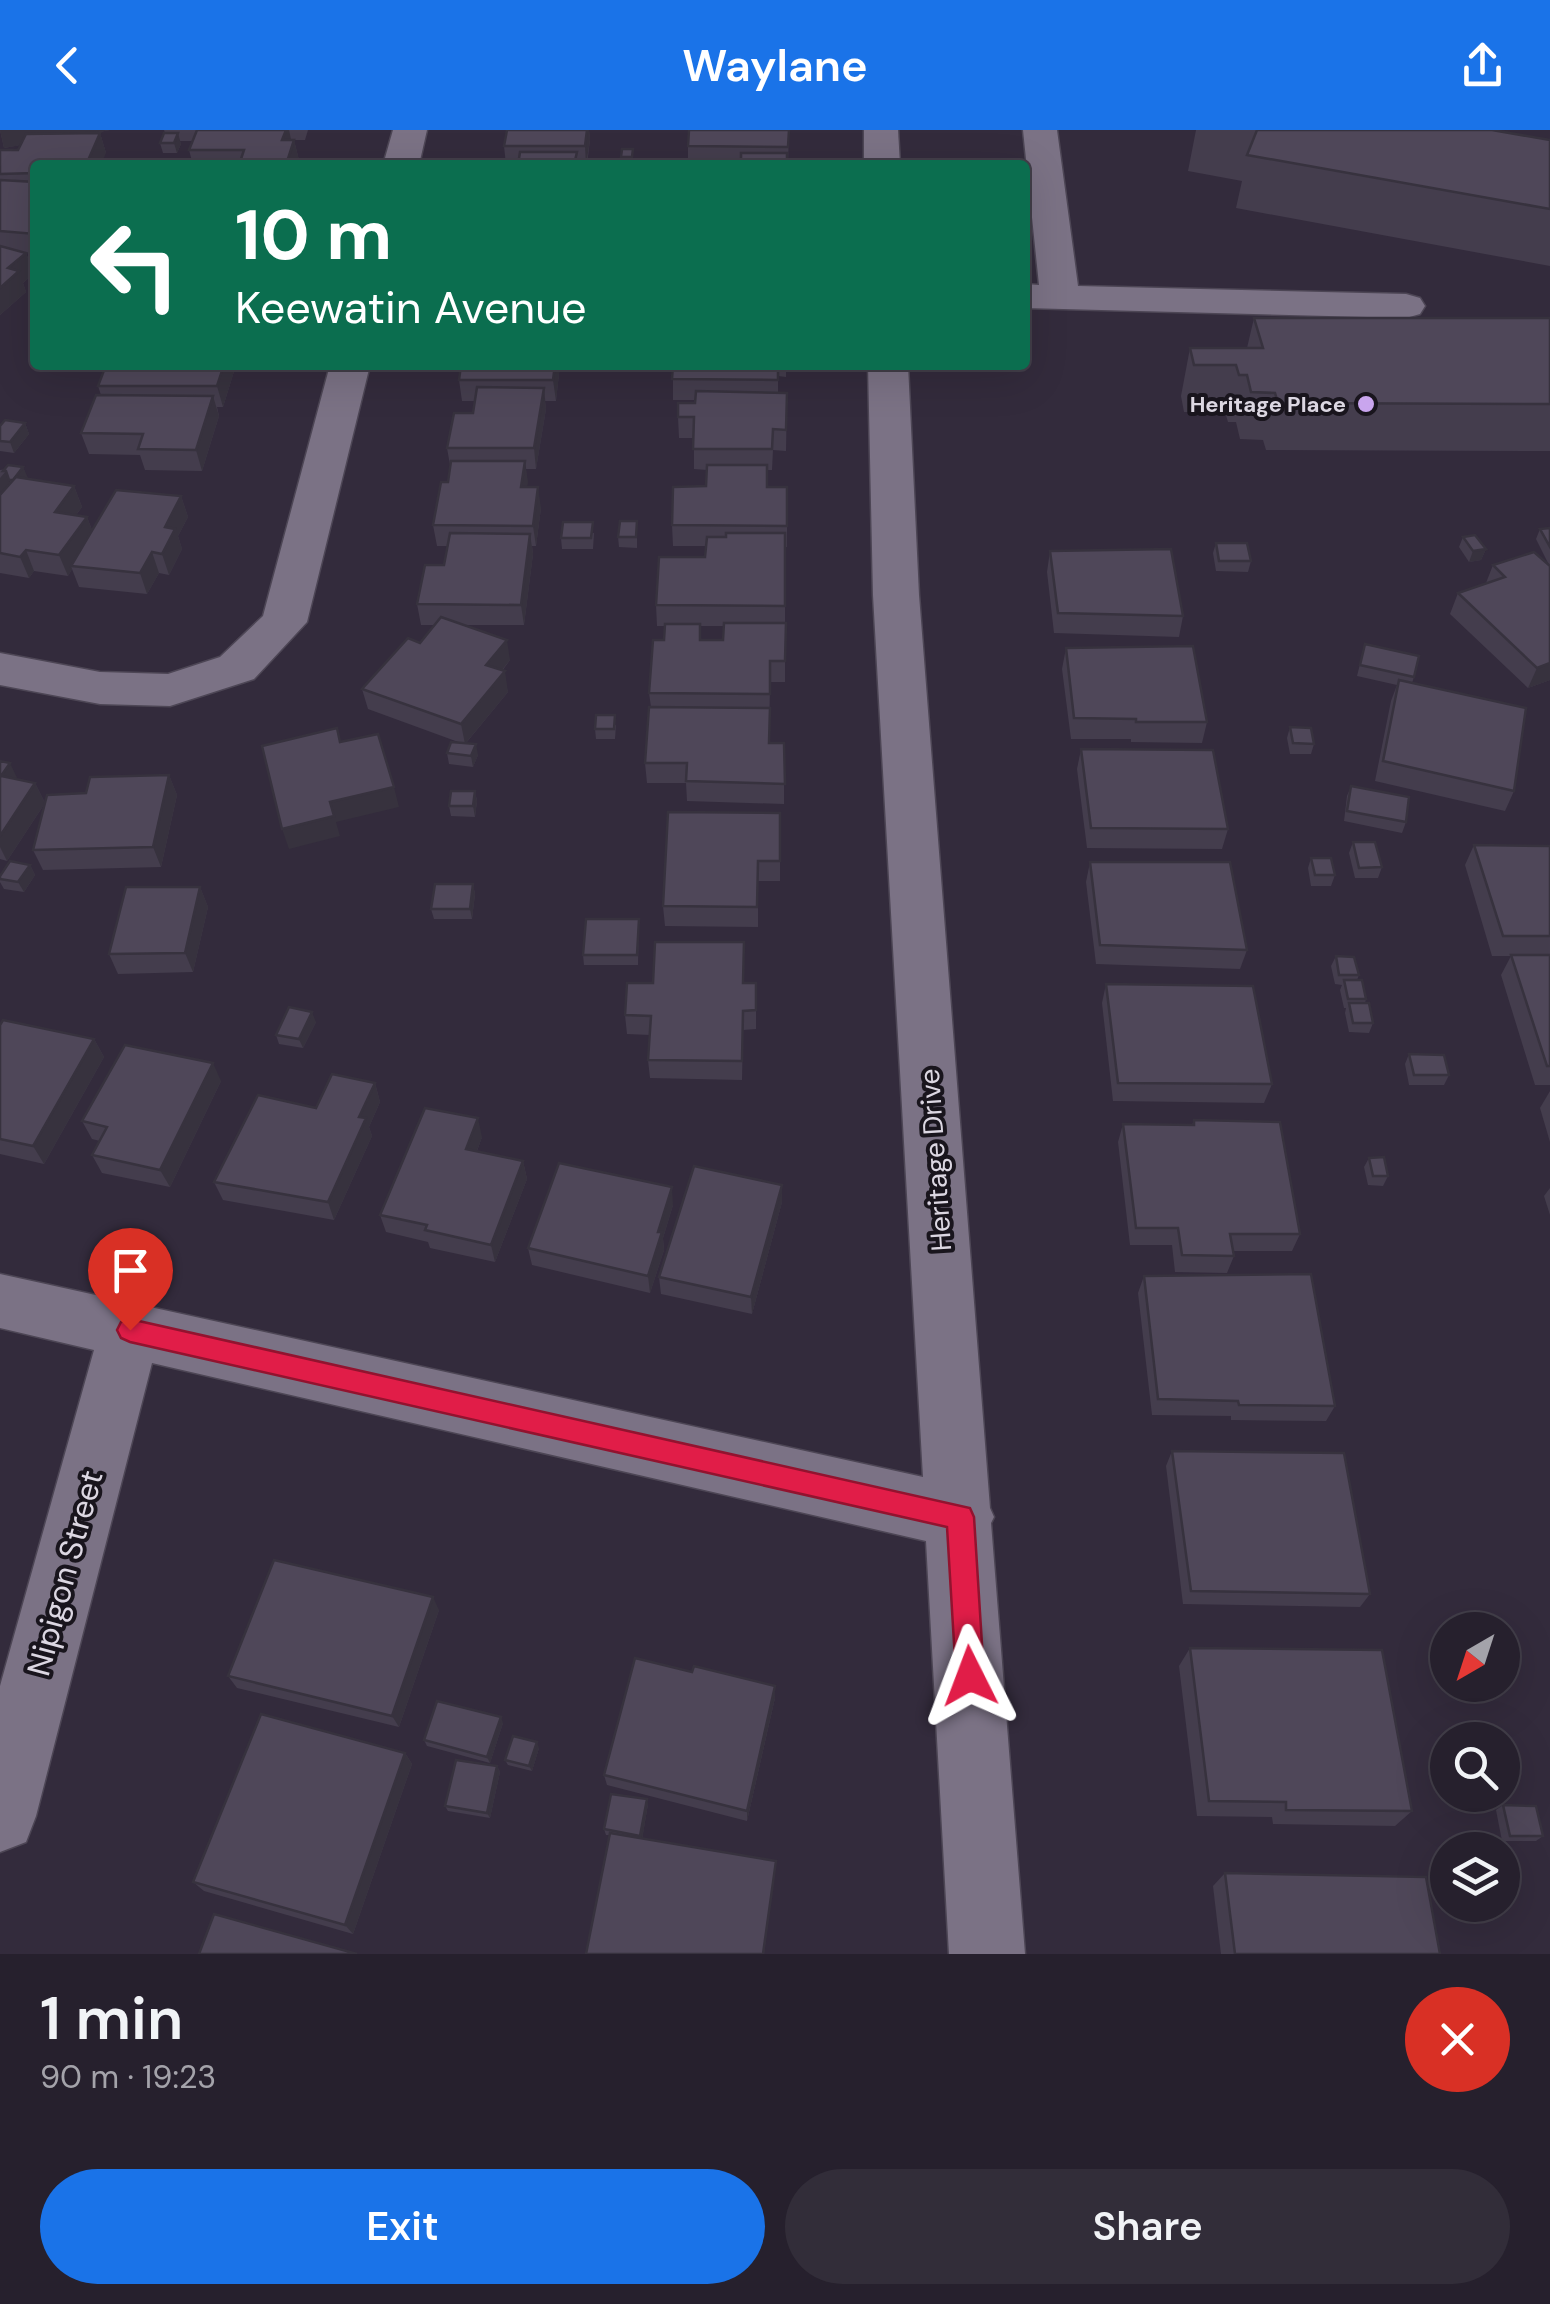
<!DOCTYPE html>
<meta charset="utf-8">
<style>
:root{--surface:#26202d;--page:#322d39;--text:#f1f3f6;--muted:#a4a3aa;--line:#423e49;--accent:#1a73e8}
body{margin:0;font-family:"DM Sans",sans-serif;background:var(--page);color:var(--text);height:100vh;display:flex;flex-direction:column;font-size:38px;white-space:nowrap}
*{box-sizing:border-box;margin:0}
p{font-size:32px;color:var(--muted)}
.icon{flex:none;width:55px;height:55px;fill:none;stroke:currentColor;stroke-width:2;stroke-linecap:round;stroke-linejoin:round}
.map{position:relative;height:1824px;overflow:hidden}
.details{display:flex;flex-direction:column;background:var(--surface);flex:1}
.details>*{flex:none}
.guide{position:absolute;left:30px;top:30px;width:1000px;height:210px;border-radius:10px;box-shadow:0 10px 40px #0002,0 0 0 2px var(--line);background:#0b6e4f;color:#fff;overflow:hidden}
.needle{width:65px;rotate:219deg}
.controls{position:absolute;left:1430px;top:1482px;display:grid;gap:20px}
.controls a{display:grid;place-items:center;width:90px;height:90px;border-radius:50%;background:var(--surface);box-shadow:0 10px 40px #0002,0 0 0 2px var(--line);font-size:50px}
.pin{position:absolute;display:grid;place-items:center;width:85px;height:85px;color:#fff;margin:-102px -42px;border-radius:50% 50% 50% 0;rotate:-45deg;box-shadow:0 0 10px #0007}
.pin .icon{rotate:45deg}
.me{position:absolute;width:110px;margin:-55px;rotate:357deg;stroke-linejoin:round;filter:drop-shadow(0 0 8px #0008)}
.turn{display:flex;align-items:center;gap:35px;height:210px;padding:0 40px;font-size:45px}
.turn .icon{width:130px;height:130px;stroke-width:2.5}
.turn b{display:block;font-size:70px;line-height:85px}
.round{display:grid;place-items:center;flex:none;width:105px;height:105px;border-radius:52px;background:var(--page)}
.head{display:flex;align-items:center;justify-content:space-between;height:170px;padding:0 40px}
h1{font-size:60px;font-weight:600;line-height:75px}
.primary-button{display:flex;gap:20px;margin-top:auto;padding:20px 40px}
.primary-button a{flex:1;height:115px;border-radius:60px;background:var(--accent);color:#fff;font-size:40px;font-weight:600;line-height:115px;text-align:center}
.primary-button a+a{background:var(--page);color:var(--text)}
header{display:flex;justify-content:space-between;align-items:center;height:130px;padding:0 40px;background:var(--accent);color:#fff;font-size:45px;font-weight:600}
.map>svg:first-child{display:block}
.lines{fill:none;stroke-linecap:round;stroke-linejoin:round}
.minor-casing{stroke:#4d4655;stroke-width:3}
.minor{fill:#7b7285;fill-rule:evenodd}
.wall{fill:#443d4d;fill-rule:evenodd}
.shaded-wall{fill:#37323e}
.building{fill:#4f4759;stroke:#37323e;stroke-width:2.5}
.route{fill:#e11d48;stroke:#92132f;stroke-width:2.5}
.poi-dot{fill:#c9a5ee;stroke:#19151d;stroke-width:4}
.labels{text-anchor:middle;stroke-width:8;stroke-linejoin:round;paint-order:stroke}
.far-poi-label{font-size:22px;font-weight:bold;fill:#dcd7e2;stroke:#19151d;text-anchor:end}
.street-label{font-size:28px;fill:#dcd7e2;stroke:#19151d}
.near-street-label{font-size:32px;fill:#dcd7e2;stroke:#19151d}
</style>
<header><svg class="icon" aria-label="back" viewBox="0 0 24 24"><path d="M15 5l-7 7 7 7"/></svg>Waylane<svg class="icon" aria-label="share" viewBox="0 0 24 24"><path d="M12 15V3M7 8l5-5 5 5M5 13v7h14v-7"/></svg></header>
<div class="map">
<svg width="1550" height="1824" viewBox="0 0 1550 1824">
<rect width="100%" height="100%" fill="#332b3c"/>
<g class="lines">
<defs>
<g id="minor">
<polygon points="393,0 427,0 419,35 383,35"/>
<polygon points="864,0 898,0 900,35 864,35"/>
<polygon points="1023,0 1057,0 1078,156 1406,164 1420,168 1425,176 1420,184 1406,188 1025,178 1025,154 1039,155"/>
<polygon points="330,235 370,235 307,492 254,549 170,576 100,574 0,555 0,523 100,542 168,544 220,527 263,486"/>
<polygon points="868,235 908,235 919,465 990,1378 994,1387 991,1393 1025,1824 949,1824 926,1411 152,1233 36,1686 26,1712 0,1722 0,1556 94,1220 0,1198 0,1144 923,1347 873,465"/>
</g>
</defs>
<use href="#minor" class="minor-casing"/>
<use href="#minor" class="minor"/>
</g>
<g class="wall">
<polygon points="0,0 110,0 94,3 100,3 106,23 35,35 35,124 26,123 34,143 23,153 26,162 0,185 0,21 18,20 20,15 4,18"/>
<polygon points="164,0 308,0 305,10 294,10 299,30 297,35 193,35 189,20 193,11 180,11 181,14 177,23 163,23 160,13 165,3"/>
<polygon points="589,0 590,10 587,35 506,35 504,16"/>
<polygon points="789,0 788,35 688,35 688,16"/>
<polygon points="1196,0 1492,0 1550,10 1550,136 1236,78 1242,51 1188,41"/>
<polygon points="633,19 633,35 622,35 621,27"/>
<polygon points="1254,188 1550,188 1550,321 1266,320 1263,310 1240,309 1236,292 1228,292 1225,282 1184,282 1181,266 1190,218 1247,218"/>
<polygon points="44,235 64,235 63,237 45,237"/>
<polygon points="106,235 236,235 223,277 217,277 219,286 202,341 145,340 140,325 89,324 81,303 101,265 98,256"/>
<polygon points="461,235 560,235 556,271 545,271 546,279 536,339 526,339 527,357 541,378 536,416 532,416 533,424 524,495 463,495 510,530 502,541 508,562 466,613 478,625 473,637 449,634 447,623 461,613 368,579 362,559 420,513 435,495 421,495 417,474 444,435 448,416 437,416 433,395 448,352 450,335 447,318 473,283 475,271 462,271 459,250"/>
<path d="M673 235H786V247L778 246V263H787L786 321 773 320 772 340H767V357H787V417H785V552H770L769 613H784V674L687 671 686 653H647L645 633 651 577 649 563 664 510 665 496H657L656 475 705 427 706 416H673L672 395 706 356 707 340 694 339V308H679L678 287 695 273 696 270H673ZM700 496H724L723 510H701Z"/>
<polygon points="25,293 29,304 14,323 0,321 0,296"/>
<polygon points="23,337 27,348 74,356 82,377 76,385 87,387 92,400 181,366 188,387 178,406 182,419 169,445 159,443 147,464 79,457 72,439 68,446 34,441 29,448 0,443 0,340"/>
<polygon points="637,391 637,418 619,417 618,407"/>
<polygon points="1550,398 1550,550 1528,558 1450,484 1458,463 1486,453 1493,435 1549,435 1536,409 1540,399"/>
<polygon points="594,403 593,419 562,419 561,408"/>
<polygon points="1463,407 1486,419 1481,430 1469,432 1459,417"/>
<polygon points="1216,413 1251,431 1248,442 1216,441 1213,423"/>
<polygon points="1050,421 1183,486 1179,507 1054,503 1047,442"/>
<polygon points="1365,514 1414,547 1412,553 1514,661 1505,681 1375,651 1391,571 1397,555 1357,546"/>
<polygon points="1066,518 1207,592 1202,613 1131,612 1131,609 1071,609 1062,539"/>
<polygon points="616,595 615,609 596,609 595,599"/>
<polygon points="1290,597 1314,614 1311,624 1290,624 1287,608"/>
<polygon points="1081,619 1228,699 1222,719 1087,718 1077,639"/>
<polygon points="0,631 18,650 35,653 45,673 7,731 0,729"/>
<polygon points="169,645 177,665 161,737 43,740 33,720 86,663"/>
<polygon points="1351,656 1406,692 1402,703 1344,691 1347,666"/>
<polygon points="475,661 477,671 475,687 451,686 449,676"/>
<polygon points="780,683 780,751 758,751 758,797 665,796 663,776"/>
<polygon points="1353,712 1382,737 1378,748 1355,748 1349,723"/>
<polygon points="1474,715 1550,716 1550,955 1535,955 1501,845 1511,826 1492,826 1465,735"/>
<polygon points="1311,728 1335,745 1331,756 1311,756 1308,738"/>
<polygon points="1090,732 1247,820 1240,839 1096,834 1086,752"/>
<polygon points="30,735 35,745 24,762 4,759 0,752 0,746"/>
<polygon points="473,754 475,764 472,789 434,789 431,779"/>
<polygon points="200,757 208,777 193,842 118,844 109,824"/>
<polygon points="639,789 638,835 584,835 583,825"/>
<polygon points="1336,826 1359,845 1357,850 1366,869 1365,873 1373,893 1369,903 1349,902 1345,883 1346,878 1344,878 1340,860 1342,855 1335,854 1331,836"/>
<polygon points="744,853 756,853 756,899 743,900 742,950 650,948 648,930 650,905 627,904 625,885"/>
<polygon points="1106,854 1272,954 1264,973 1113,971 1102,873"/>
<polygon points="316,892 303,918 279,914 276,905"/>
<polygon points="0,895 94,909 104,927 44,1034 0,1024"/>
<polygon points="1409,924 1449,945 1444,955 1409,955 1405,934"/>
<polygon points="221,951 170,1057 102,1043 92,1025 100,1011 92,1009 82,991"/>
<polygon points="375,953 380,972 369,997 372,1006 334,1090 223,1070 214,1052 316,978"/>
<polygon points="1550,961 1550,1012 1540,978"/>
<polygon points="1194,990 1300,1104 1292,1121 1233,1121 1234,1126 1227,1143 1175,1142 1172,1115 1130,1115 1118,1012 1123,994 1192,995"/>
<polygon points="482,1007 477,1021 523,1031 527,1049 495,1132 430,1118 428,1112 386,1102 380,1085"/>
<polygon points="1369,1028 1388,1046 1383,1056 1368,1055 1364,1037"/>
<polygon points="782,1055 782,1072 752,1184 661,1164 659,1147"/>
<polygon points="1550,1058 1550,1085 1544,1066"/>
<polygon points="673,1075 663,1108 664,1120 650,1163 532,1135 528,1118"/>
<polygon points="1144,1146 1335,1276 1326,1291 1231,1290 1231,1286 1152,1285 1138,1163"/>
<polygon points="1172,1321 1370,1464 1360,1477 1183,1474 1166,1336"/>
<polygon points="439,1480 399,1597 237,1558 228,1546"/>
<polygon points="1190,1518 1412,1681 1395,1696 1273,1694 1272,1687 1197,1686 1179,1536"/>
<polygon points="775,1568 747,1691 607,1655 604,1645"/>
<polygon points="503,1593 490,1633 427,1616 424,1610"/>
<polygon points="539,1618 532,1641 508,1635 505,1630"/>
<polygon points="405,1623 412,1634 353,1804 204,1761 193,1752"/>
<polygon points="497,1636 500,1642 490,1688 448,1681 445,1676"/>
<polygon points="648,1674 642,1709 776,1731 764,1824 586,1824 609,1705 606,1705 604,1699"/>
<polygon points="1503,1675 1543,1706 1536,1711 1502,1711 1496,1680"/>
<polygon points="1225,1743 1440,1824 1221,1824 1213,1756"/>
</g>
<g class="shaded-wall">
<polygon points="0,0 110,0 4,18"/>
<polygon points="286,0 289,0 292,14 282,10"/>
<polygon points="587,0 589,0 590,10 586,35 585,16"/>
<polygon points="100,3 106,23 101,35 86,35"/>
<polygon points="178,3 181,14 177,23 174,13"/>
<polygon points="294,10 299,30 297,35 286,35"/>
<polygon points="26,123 34,143 23,153 26,162 0,185 0,158 8,138"/>
<polygon points="224,235 236,235 223,277 217,256"/>
<polygon points="555,235 560,235 556,271 553,250"/>
<polygon points="544,258 546,279 536,339 534,318"/>
<polygon points="213,266 219,286 202,341 196,320"/>
<polygon points="25,293 29,304 14,323 10,312"/>
<polygon points="525,331 528,352 524,378 521,357"/>
<polygon points="23,337 28,348 18,361 13,350"/>
<polygon points="6,341 14,362 0,380 0,348"/>
<polygon points="74,356 82,377 63,402 55,382"/>
<polygon points="538,357 541,378 536,416 533,396"/>
<polygon points="181,366 188,387 178,406 182,419 169,445 162,424 165,397"/>
<polygon points="87,387 95,408 71,436 72,439 68,446 59,425"/>
<polygon points="530,404 533,424 524,495 521,475"/>
<polygon points="1486,419 1481,430 1469,432 1473,421"/>
<polygon points="26,420 34,441 29,448 20,427"/>
<polygon points="152,422 159,443 147,464 140,443"/>
<polygon points="507,510 510,530 489,556 486,535"/>
<polygon points="1550,533 1550,550 1528,558 1537,538"/>
<polygon points="505,541 508,562 465,614 461,594"/>
<polygon points="476,614 478,625 473,637 471,626"/>
<polygon points="10,633 20,654 1,646"/>
<polygon points="169,645 177,665 161,737 153,717"/>
<polygon points="35,653 45,673 7,731 0,717 0,706"/>
<polygon points="394,657 399,677 336,692 340,706 289,719 282,699 330,672"/>
<polygon points="475,661 477,671 475,687 473,676"/>
<polygon points="30,735 35,745 24,762 18,752"/>
<polygon points="473,754 475,764 472,789 470,779"/>
<polygon points="200,757 208,777 193,842 185,823"/>
<polygon points="312,882 316,892 303,918 299,909"/>
<polygon points="94,909 104,927 44,1034 33,1016"/>
<polygon points="213,933 221,951 170,1057 160,1040"/>
<polygon points="375,953 380,972 369,997 372,1006 334,1090 328,1072 359,987"/>
<polygon points="478,988 482,1007 471,1037 466,1019"/>
<polygon points="523,1031 527,1049 495,1132 491,1115"/>
<polygon points="782,1055 782,1072 752,1184 751,1167"/>
<polygon points="672,1057 673,1075 663,1108 664,1120 650,1163 648,1146 658,1102"/>
<polygon points="433,1467 439,1480 399,1597 392,1586"/>
<polygon points="775,1556 775,1568 747,1691 747,1681"/>
<polygon points="501,1587 503,1593 490,1633 487,1627"/>
<polygon points="537,1612 539,1618 532,1641 529,1636"/>
<polygon points="405,1623 412,1634 353,1804 345,1795"/>
<polygon points="497,1636 500,1642 490,1688 487,1683"/>
<polygon points="647,1669 648,1674 642,1711 640,1706"/>
</g>
<g class="building">
<polygon points="197,0 286,0 282,10 294,10 286,35 239,35 244,20 189,20"/>
<polygon points="507,0 587,0 585,16 504,16"/>
<polygon points="689,0 789,0 788,17 688,16"/>
<polygon points="1257,0 1492,0 1550,10 1550,79 1247,25"/>
<polygon points="100,3 86,35 35,35 35,43 0,44 0,20 18,20 26,4"/>
<polygon points="164,3 178,3 174,13 160,13"/>
<polygon points="622,19 633,19 632,27 621,27"/>
<polygon points="520,22 577,22 574,35 518,35"/>
<rect x="741" y="23" width="46" height="12"/>
<polygon points="0,50 35,52 35,104 0,101"/>
<polygon points="0,116 26,123 8,138 19,141 0,158"/>
<polygon points="1254,188 1550,188 1550,274 1278,273 1275,263 1251,262 1247,245 1239,245 1236,235 1194,235 1190,218 1263,218"/>
<polygon points="106,235 224,235 217,256 98,256"/>
<polygon points="461,235 555,235 553,250 459,250"/>
<polygon points="673,235 778,235 778,250 672,249"/>
<polygon points="477,257 544,258 534,318 447,318 454,283 473,283"/>
<polygon points="696,261 787,263 786,300 773,299 772,319 693,319 694,287 678,287 678,273 695,273"/>
<polygon points="96,265 213,266 196,320 138,319 143,304 81,303"/>
<polygon points="5,290 25,293 10,312 0,311 0,296"/>
<polygon points="451,331 525,331 521,357 538,357 533,396 433,395 441,352 448,352"/>
<polygon points="8,335 23,337 13,350 9,350 6,341 3,341"/>
<polygon points="707,335 767,335 767,357 787,357 787,396 672,395 673,357 706,356"/>
<polygon points="16,347 74,356 55,382 87,387 59,425 26,420 20,427 0,423 0,365"/>
<polygon points="116,360 181,366 165,397 175,399 162,424 152,422 140,443 71,436"/>
<polygon points="620,391 637,391 636,407 618,407"/>
<polygon points="563,392 593,392 591,408 561,408"/>
<polygon points="1550,398 1550,417 1540,399"/>
<polygon points="450,403 530,404 521,475 417,474 425,435 444,435"/>
<polygon points="726,403 785,403 785,476 656,475 659,427 705,427 707,407 726,407"/>
<polygon points="1475,405 1486,419 1473,421 1463,407"/>
<polygon points="1216,413 1247,413 1251,431 1219,431"/>
<polygon points="1171,419 1183,486 1058,483 1050,421"/>
<polygon points="1534,422 1550,436 1550,533 1537,538 1458,463 1505,447 1493,435"/>
<polygon points="441,487 507,510 486,535 505,541 461,594 362,559 408,508 420,513"/>
<polygon points="724,493 786,493 785,531 770,531 770,564 649,563 653,510 664,510 665,494 700,494 700,510 723,510"/>
<polygon points="1365,514 1419,526 1414,547 1360,535"/>
<polygon points="1193,516 1207,592 1136,592 1136,589 1074,588 1066,518"/>
<polygon points="1399,550 1526,578 1514,661 1383,631"/>
<polygon points="649,577 770,578 769,613 784,613 785,654 686,651 687,633 645,633"/>
<polygon points="596,585 615,585 614,599 595,599"/>
<polygon points="1290,597 1311,598 1314,614 1293,613"/>
<polygon points="337,598 340,612 378,604 394,657 330,672 334,686 282,699 262,616"/>
<polygon points="451,612 476,614 471,626 447,623"/>
<polygon points="1081,619 1213,620 1228,699 1091,698"/>
<polygon points="0,631 10,633 1,646 35,653 0,706"/>
<polygon points="169,645 153,717 33,720 47,665 86,663 90,647"/>
<polygon points="1351,656 1409,667 1406,692 1347,681"/>
<polygon points="451,661 475,661 473,676 449,676"/>
<polygon points="668,682 780,683 780,731 758,731 757,777 663,776"/>
<polygon points="1353,712 1375,712 1382,737 1359,738"/>
<polygon points="1474,715 1550,716 1550,806 1503,806"/>
<polygon points="1311,728 1331,728 1335,745 1315,745"/>
<polygon points="10,731 30,735 18,752 0,749 0,746"/>
<polygon points="1090,732 1230,732 1247,820 1100,815"/>
<polygon points="435,754 473,754 470,779 431,779"/>
<polygon points="126,757 200,757 185,823 109,824"/>
<polygon points="586,789 639,789 637,825 583,825"/>
<polygon points="655,812 744,812 743,853 756,853 756,880 743,881 742,931 648,930 651,886 625,885 627,853 653,853"/>
<polygon points="1511,825 1550,825 1550,936 1547,936"/>
<polygon points="1336,826 1354,827 1359,845 1339,845"/>
<polygon points="1344,850 1362,850 1366,869 1348,869"/>
<polygon points="1106,854 1253,856 1272,954 1118,953"/>
<polygon points="1349,873 1369,873 1373,893 1353,893"/>
<polygon points="289,877 312,882 299,909 276,905"/>
<polygon points="3,890 94,909 33,1016 0,1009 0,895"/>
<polygon points="125,915 213,933 160,1040 92,1025 107,997 82,991"/>
<polygon points="1409,924 1444,925 1449,945 1414,945"/>
<polygon points="332,944 375,953 359,987 366,988 328,1072 214,1052 258,965 316,978"/>
<polygon points="425,978 478,988 466,1019 523,1031 491,1115 425,1100 427,1095 380,1085"/>
<polygon points="1194,990 1280,992 1300,1104 1230,1104 1234,1126 1182,1125 1178,1098 1136,1098 1123,994 1194,995"/>
<polygon points="1384,1027 1388,1046 1373,1046 1369,1028"/>
<polygon points="559,1033 672,1057 658,1102 662,1102 648,1146 528,1118"/>
<polygon points="694,1036 782,1055 751,1167 659,1147"/>
<polygon points="1311,1144 1335,1276 1239,1275 1238,1271 1158,1269 1144,1146"/>
<polygon points="1172,1321 1344,1323 1370,1464 1191,1461"/>
<polygon points="274,1430 433,1467 392,1586 228,1546"/>
<polygon points="1190,1518 1382,1520 1412,1681 1286,1680 1286,1672 1209,1671"/>
<polygon points="635,1528 692,1542 694,1536 775,1556 747,1681 604,1645"/>
<polygon points="437,1571 501,1587 487,1627 424,1610"/>
<polygon points="261,1584 405,1623 345,1795 193,1752"/>
<polygon points="513,1606 537,1612 529,1636 505,1630"/>
<polygon points="456,1630 497,1636 487,1683 445,1676"/>
<polygon points="611,1664 647,1669 640,1706 604,1699"/>
<polygon points="1503,1675 1536,1676 1543,1706 1510,1706"/>
<polygon points="610,1703 776,1731 763,1824 586,1824"/>
<polygon points="1225,1743 1426,1747 1440,1824 1235,1824"/>
<polygon points="214,1784 357,1824 199,1824"/>
</g>
<polygon class="route" points="130,1189 970,1378 974,1387 984,1546 980,1556 970,1560 960,1556 956,1546 947,1397 130,1212 121,1208 117,1200 121,1192"/>
<circle class="poi-dot" cx="1366" cy="274" r="10"/>
<g class="labels">
<g class="far-poi-label">
<text x="1346" y="282">Heritage Place</text>
</g>
<g class="street-label">
<text transform="translate(935 1030) rotate(-94)" y="10">Heritage Drive</text>
</g>
<g class="near-street-label">
<text transform="translate(65 1443) rotate(-75)" y="11">Nipigon Street</text>
</g>
</g>
</svg>
<div class="controls">
<a><svg class="needle" viewBox="-14 -14 28 28"><path d="M0-13l5 13h-10z" fill="#e53935"/><path d="M0 13l5-13h-10z" fill="#a4a3aa"/></svg></a>
<a><svg class="icon" aria-label="search" viewBox="0 0 24 24"><circle cx="10" cy="10" r="6"/><path d="M15 15l6 6"/></svg></a>
<a><svg class="icon" aria-label="layers" viewBox="0 0 24 24"><path d="M12 4l9 5-9 5-9-5zM3 14l9 5 9-5"/></svg></a>
</div>
<div class="pin" style="left:130px;top:1200px;background:#d93025"><svg class="icon" aria-label="arrive" viewBox="0 0 24 24"><path d="M6 21V4h12l-3 4 3 4H6"/></svg></div>
<svg class="me" style="left:970px;top:1546px" viewBox="-20 -20 40 40"><path d="M0-17L14 15 0 8-14 15z" fill="#e11d48" stroke="#fff" stroke-width="4"/></svg>
<div class="guide">
<div class="turn"><svg class="icon" aria-label="left" viewBox="0 0 24 24"><path d="M17 20v-9H6M10 6l-5 5 5 5"/></svg><div><b>10 m</b>Keewatin Avenue</div></div>
</div>
</div>
<section class="details">
<div class="head"><div><h1>1 min</h1><p>90 m · 19:23</p></div><a class="round" style="background:#d93025;color:#fff"><svg class="icon" aria-label="close" viewBox="0 0 24 24"><path d="M6 6l12 12M18 6L6 18"/></svg></a></div>
<div class="primary-button"><a>Exit</a><a>Share</a></div>
</section>
